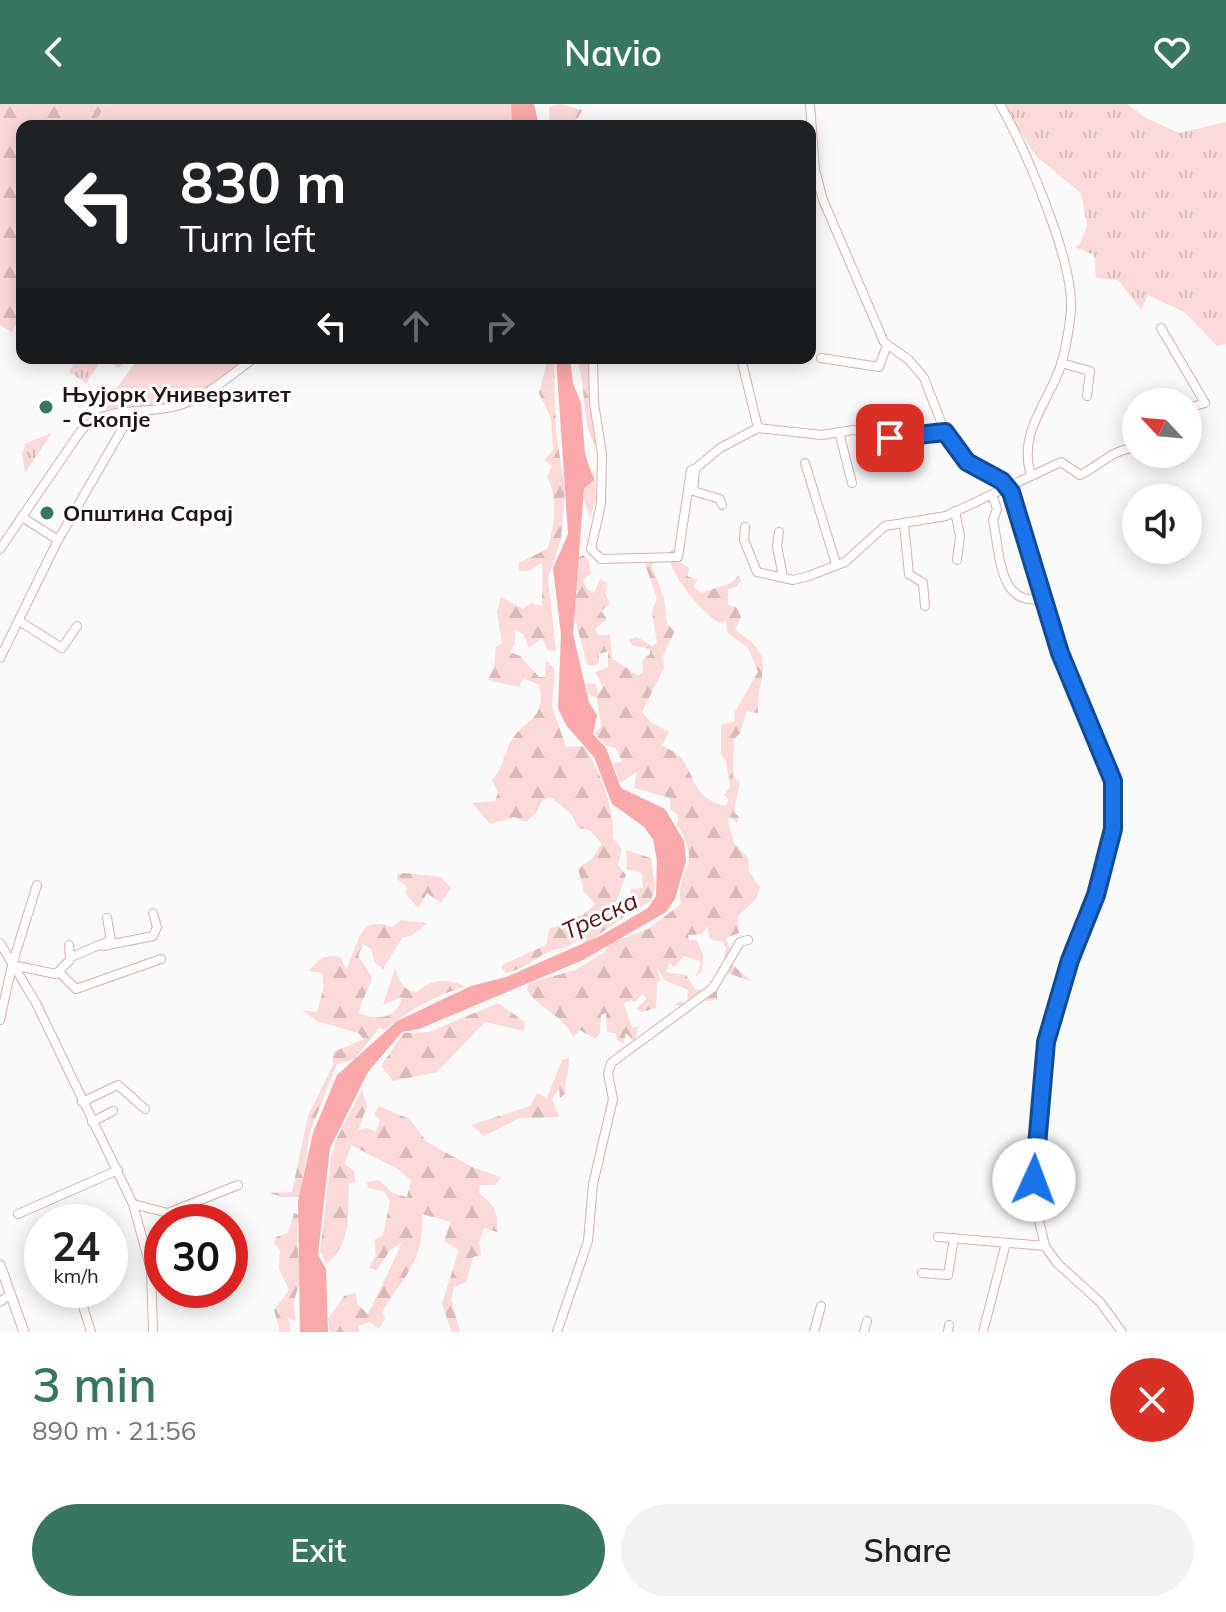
<!DOCTYPE html>
<meta charset="utf-8">
<style>
:root{--surface:#fff;--page:#f2f2f2;--text:#202124;--muted:#757577;--accent:#397662}
body{margin:0;font-family:Mulish,sans-serif;background:var(--page);color:var(--text);height:100vh;display:flex;flex-direction:column;font-size:30px;white-space:nowrap}
*{box-sizing:border-box;margin:0}
p{font-size:26px;color:var(--muted)}
.icon{flex:none;width:44px;height:44px;fill:none;stroke:currentColor;stroke-width:2;stroke-linecap:round;stroke-linejoin:round}
.map{position:relative;height:1228px;overflow:hidden}
.drawer{display:flex;flex-direction:column;background:var(--surface);flex:1}
.drawer>*{flex:none}
.guide{position:absolute;left:16px;top:16px;width:800px;height:244px;border-radius:16px;box-shadow:0 4px 20px #0003;background:#202124;color:#fff;overflow:hidden}
.needle{width:52px;rotate:296deg}
.buttons{position:absolute;left:1122px;top:284px;display:grid;gap:16px}
.buttons a{display:grid;place-items:center;width:80px;height:80px;border-radius:50%;background:var(--surface);box-shadow:0 4px 20px #0003;font-size:40px}
.speed{position:absolute;left:24px;top:1100px;display:flex;gap:16px;font-size:40px;font-weight:700;text-align:center}
.speed>*{display:grid;place-content:center;width:104px;height:104px;border-radius:50%;background:var(--surface);box-shadow:0 4px 20px #0003;line-height:1}
.speed small{font-size:20px;font-weight:400}
.speed .limit{border:12px solid #d22;background:#fff;color:#111}
.pin{position:absolute;display:grid;place-items:center;width:68px;height:68px;color:#fff;margin:-34px;border-radius:16px;box-shadow:0 4px 12px #0006}
.me{position:absolute;width:88px;margin:-44px;rotate:2deg;stroke-linejoin:round;filter:drop-shadow(0 0 6px #0008)}
.turn{display:flex;align-items:center;gap:28px;height:168px;padding:0 32px;font-size:36px}
.turn .icon{width:104px;height:104px;stroke-width:2.5}
.turn b{display:block;font-size:56px;line-height:68px}
.lanes{display:flex;align-items:center;height:76px;padding:0 32px;background:#0003;justify-content:center;gap:40px;direction:ltr}
.lanes .off{opacity:.35}
.round{display:grid;place-items:center;flex:none;width:84px;height:84px;border-radius:42px;background:var(--page)}
.summary{display:flex;align-items:center;justify-content:space-between;height:136px;padding:0 32px}
h1{font-size:48px;font-weight:600;line-height:60px;color:var(--accent)}
.action{display:flex;gap:16px;margin-top:auto;padding:16px 32px}
.action a{flex:1;height:92px;border-radius:48px;background:var(--accent);color:#fff;font-size:32px;font-weight:600;line-height:92px;text-align:center}
.action a+a{background:var(--page);color:var(--text)}
header{display:flex;justify-content:space-between;align-items:center;height:104px;padding:0 32px;background:var(--accent);color:#fff;font-size:36px;font-weight:600}
.map>svg:first-child{display:block}
.grass{fill:url(#grass-tufts)}
.forest{fill:url(#forest-firs)}
.park{fill:#fcdad9}
.water{fill:#f9a9a9}
.lines{fill:none;stroke-linecap:round;stroke-linejoin:round}
.minor-casing{stroke:#d8afaf;stroke-width:10}
.tertiary-casing{stroke:#d8afaf;stroke-width:11}
.minor{stroke:#fff;stroke-width:8}
.tertiary{stroke:#fff;stroke-width:9}
.route-casing{stroke:#114b97;stroke-width:20}
.route{stroke:#1a73e8;stroke-width:14}
.poi-dot{fill:#397662;stroke:#fff;stroke-width:3}
.labels{text-anchor:middle;stroke-width:6;stroke-linejoin:round;paint-order:stroke}
.poi-label{font-size:22px;font-weight:bold;fill:#211313;stroke:#fff;text-anchor:start}
.water-label{font-size:24px;font-style:italic;fill:#540f18;stroke:#fff}
</style>
<header><svg class="icon" aria-label="back" viewBox="0 0 24 24"><path d="M15 5l-7 7 7 7"/></svg>Navio<svg class="icon" aria-label="heart" viewBox="0 0 24 24"><path d="M12 20l-8-8c-3-5 5-10 8-4 3-6 11-1 8 4z"/></svg></header>
<div class="map">
<svg width="1226" height="1228" viewBox="0 0 1226 1228">
<defs>
<pattern id="grass-tufts" width="24" height="20" patternUnits="userSpaceOnUse" patternTransform="scale(2)"><rect width="24" height="20" fill="#fcdad9"/><path d="M3 7l-1-3M5 7V3M7 7l1-3M15 17l-1-3M17 17v-4M19 17l1-3" fill="none" stroke="#d8bab9"/></pattern>
<pattern id="forest-firs" width="22" height="20" patternUnits="userSpaceOnUse" patternTransform="scale(2)"><rect width="22" height="20" fill="#fcdad9"/><path d="M5 1l3.5 6h-7zM16 11l3.5 6h-7z" fill="#d8bab9"/></pattern>
</defs>
<rect width="100%" height="100%" fill="#fafafa"/>
<g class="grass">
<polygon points="993,0 1127,0 1146,14 1179,29 1226,18 1226,240 1217,242 1184,208 1148,191 1141,206 1118,176 1096,174 1094,151 1075,143 1080,140 1087,121 1081,89 1037,53 1017,23"/>
<polygon points="103,254 86,279 69,268 71,264 90,261"/>
<polygon points="52,329 25,369 22,349 26,339"/>
</g>
<g class="forest">
<polygon points="0,0 107,0 92,22 22,22 22,211 12,228 0,221"/>
<polygon points="560,0 582,6 574,22 550,22 549,3"/>
<polygon points="77,254 131,254 118,264 103,254 90,261 71,264"/>
<path d="M548 254H554L556 329 565 386 561 435 548 475 556 547H548L542 534 529 544 523 530 515 526V539L510 548 520 552 539 573H545L546 557 555 565 552 602 566 643 584 642C598 663 616 707 613 734L622 745 618 761 626 771 616 798 619 807 629 795 631 785 643 784 642 769 627 765 626 746 651 754 655 783 651 797C634 806 600 828 588 840L577 837C568 843 563 844 553 846 536 852 527 865 506 869L501 864 504 860 546 841 549 825 583 811 595 800 584 788 578 764 592 755 602 740 590 726 578 724 572 711 551 693 543 695 536 709 526 718 514 713 490 720 472 699 495 697 498 689 492 676C503 664 502 655 509 641 521 615 548 618 539 581L524 574 519 583 488 576 494 564 496 543 502 539 497 508 501 493 523 505 531 499 542 502V459L528 467H519V459L547 445C554 427 559 391 547 374L552 362 544 356 553 346 551 314 539 289Z"/>
<path d="M576 254H590L592 259 588 269 599 347C579 322 588 283 576 254Z"/>
<polygon points="594,366 596,394 590,414 581,385"/>
<path d="M675 445 681 447 674 455 689 464 687 472 698 476 693 482 701 489 731 479 738 472 741 477 736 483 728 485V501L736 503 741 513 735 526C781 555 756 568 758 609L747 607 740 629 734 635 733 673 740 677 734 708 739 713 737 719 732 713 728 715 734 739 748 754 749 768 760 783 756 795 738 812 739 829 726 834 730 845 725 858 737 844 731 859 751 877 721 867 726 844 723 838 710 835 707 822 702 830 688 831 689 836H697L703 851 702 867 696 872 701 858 684 852 674 863 670 859 666 868 686 871 695 885 717 888V895L707 897 697 890 693 898 684 903 674 901 680 897 687 900 688 886 664 876 657 863 660 876 657 879 656 904 642 908 636 905 647 894 642 890 635 898 630 896 624 900 632 924 639 922 634 937 626 929 623 940 617 936 616 929 607 928 606 909 601 911 600 930 595 935 580 926 573 933C563 911 540 906 527 886L529 879 575 866 604 849 609 840 648 825 681 800C674 765 705 766 677 720L678 711 670 705V694L634 684 637 668 620 679 613 659 622 657 616 644 605 641 595 630 601 623 597 594 588 590 586 579 596 580 598 589 603 583 595 568 608 563V547L599 550V559L594 562 587 560 570 497 578 488 571 476 574 456 583 451 589 457 591 470 583 476 587 485 594 489 600 475 608 479 605 489 610 500 601 507 607 515 595 525 598 531H610L612 554 638 572 643 568 642 556 650 550V545L632 541 629 536 637 533 652 542 657 539 652 507 657 494 645 460 654 455 652 462 664 494 667 520 675 527 663 552 664 564 642 608 652 619 669 628 662 641C668 645 679 650 683 656 696 677 696 696 726 702L729 696 724 691 730 683 726 657 721 650V621L735 617 734 609 758 568 748 544 727 528 726 517 719 519C702 508 669 471 669 449Z"/>
<polygon points="404,769 441,773 451,784 441,799 427,789 418,804 406,790 406,782 397,775 397,770"/>
<path d="M401 816 427 819 413 831 402 834 383 865 375 859 371 845 363 840 358 852 372 873C369 887 361 895 359 909 376 917 398 915 402 893L383 901 395 864C400 878 402 886 417 888 433 874 447 874 466 883 444 887 401 910 385 926L379 924 355 955 337 960 310 1028 300 1093H282L270 1089 292 1088 308 1012 333 961V948L364 935 358 929 317 917 302 906 317 908 324 883 322 869 309 867C318 856 325 849 340 853L346 865C359 842 357 809 392 823Z"/>
<polygon points="498,899 525,918 524,927 485,918 437,968 393,977 381,962 404,929 429,928"/>
<path d="M569 954C570 967 563 976 566 989L560 994 559 984 552 995 559 1013 519 1014 484 1032 471 1021 530 1002 537 989 547 994 562 956Z"/>
<path d="M362 986 367 1002 358 1026 367 1024 376 1028 380 1016 374 1010 379 1002 409 1015 427 1038 472 1063 501 1073 495 1081H480L479 1089C494 1100 499 1109 497 1128L484 1124 479 1138 481 1151 473 1153 466 1178 454 1183 451 1195 460 1228H451L442 1199 459 1146 444 1137 451 1118 422 1110C424 1158 405 1170 382 1208L385 1214 379 1225 370 1218 358 1222 360 1228H330L328 1215 344 1192 356 1189 357 1200 368 1210C373 1199 401 1144 401 1139L390 1146 377 1166 369 1164 376 1151 374 1136 383 1131 390 1098 385 1088 368 1084 367 1078 379 1076 393 1089 407 1093 411 1076 398 1065 351 1041 345 1060 354 1067 356 1078 349 1079C347 1113 353 1135 327 1160L320 1147 331 1054 337 1034Z"/>
<polygon points="294,1109 302,1112 297,1120 297,1140 301,1175 293,1199 296,1217 288,1214 291,1228 280,1228 274,1206 289,1186 279,1165 280,1146 274,1139 276,1133 288,1129"/>
</g>
<g class="park">
<polygon points="107,0 511,0 512,22 92,22"/>
<polygon points="131,254 251,254 196,292 158,304 102,305 134,260"/>
</g>
<g class="water">
<polygon points="511,0 534,0 539,22 512,22"/>
<polygon points="556,254 570,254 573,279 581,299 585,350 594,376 584,384 573,530 589,598 597,611 593,630 606,644 621,684 665,705 684,737 686,757 675,795 666,808 583,856 419,925 402,928 368,968 330,1044 318,1151 326,1165 328,1228 300,1228 298,1097 313,1029 337,971 397,917 471,882 506,873 600,832 648,804 656,792 657,757 653,735 643,722 612,700 594,653 566,621 558,604 561,531 553,464 568,430"/>
</g>
<g class="lines">
<defs>
<g id="minor">
<polyline points="810,0 815,66 823,96 884,238 909,256 924,274 945,328 958,349 978,366 1002,377 1011,388 1060,549 1108,661 1115,689 1113,725 1096,791 1070,856 1046,938 1034,1096 1045,1142 1057,1159 1100,1198 1122,1228"/>
<path d="M1000 0C1025 45 1072 152 1071 202 1071 217 1067 235 1064 250 1055 293 1016 325 1031 371"/>
<polyline points="1161,224 1205,299 1188,304"/>
<polyline points="593,254 594,299 602,350 601,400 591,445 601,455 678,453 691,366 695,365"/>
<polyline points="741,254 758,324"/>
<polyline points="821,254 879,263 887,241"/>
<polyline points="1061,259 1090,267 1087,292"/>
<polyline points="839,328 852,379"/>
<polyline points="805,359 836,460"/>
<path d="M992 390 997 405 993 416C1000 447 998 505 1043 494"/>
<polyline points="722,401 720,395 693,387 695,365 720,344 758,324 822,331 853,326 901,335 945,328"/>
<polyline points="955,407 960,432 957,456"/>
<polyline points="22,413 58,436"/>
<polyline points="904,420 909,470 923,479 925,502"/>
<path d="M745 423 744 436 757 468 793 476 809 472 845 458 885 422 946 412 1061 358 1080 371C1101 361 1112 345 1136 344"/>
<polyline points="779,428 777,442 783,473"/>
<path d="M0 445 80 328C105 299 147 312 180 301 208 292 231 271 254 254"/>
<polyline points="19,517 62,544 77,522"/>
<polyline points="0,554 58,436 132,308"/>
<polyline points="0,839 36,899 133,1100 151,1166 153,1228"/>
<polyline points="103,842 153,832 157,823 153,809"/>
<polyline points="71,853 111,836 107,814"/>
<polyline points="12,861 56,870 70,856 69,841"/>
<polyline points="60,869 76,885 161,855"/>
<polyline points="0,916 12,861 37,781"/>
<polyline points="82,998 118,981 145,1005"/>
<polyline points="92,1018 113,1007"/>
<polyline points="133,1100 168,1109 238,1081"/>
<polyline points="18,1110 118,1066"/>
<polyline points="938,1133 1045,1142"/>
<polyline points="922,1169 948,1171 954,1134"/>
<polyline points="81,1196 91,1228"/>
<polyline points="0,1198 10,1190"/>
<polyline points="557,1228 588,1137 593,1080 613,995 608,970 611,959 713,884 740,838 748,836"/>
<polyline points="814,1228 821,1202"/>
<polyline points="864,1228 867,1217"/>
<polyline points="948,1228 949,1221"/>
<polyline points="983,1228 1006,1139"/>
</g>
<polyline id="tertiary" points="0,1161 24,1228"/>
</defs>
<use href="#minor" class="minor-casing"/>
<use href="#tertiary" class="tertiary-casing"/>
<use href="#minor" class="minor"/>
<use href="#tertiary" class="tertiary"/>
</g>
<g class="lines">
<defs>
<polyline id="route" points="890,334 945,328 967,358 1002,377 1011,388 1060,549 1113,677 1113,725 1096,791 1070,856 1046,938 1034,1076"/>
</defs>
<use href="#route" class="route-casing"/>
<use href="#route" class="route"/>
</g>
<g class="poi-dot">
<circle cx="46" cy="303" r="8"/>
<circle cx="47" cy="409" r="8"/>
</g>
<g class="labels">
<g class="poi-label">
<text x="62" y="298">Њујорк Универзитет<tspan x="62" dy="25">- Скопје</tspan></text>
<text x="63" y="417">Општина Сарај</text>
</g>
<g class="water-label">
<text transform="translate(600 812) rotate(-25)" y="8">Треска</text>
</g>
</g>
</svg>
<div class="buttons">
<a><svg class="needle" viewBox="-14 -14 28 28"><path d="M0-13l5 13h-10z" fill="#e53935"/><path d="M0 13l5-13h-10z" fill="#757577"/></svg></a>
<a><svg class="icon" aria-label="sound" viewBox="0 0 24 24"><path d="M4 9h4l5-4v14l-5-4H4zM17 9q2 3 0 6"/></svg></a>
</div>
<div class="speed"><div>24<small>km/h</small></div><div class="limit">30</div></div>
<div class="pin" style="left:890px;top:334px;background:#d93025"><svg class="icon" aria-label="arrive" viewBox="0 0 24 24"><path d="M6 21V4h12l-3 4 3 4H6"/></svg></div>
<svg class="me" style="left:1034px;top:1076px" viewBox="-20 -20 40 40"><circle r="19" fill="#fff"/><path d="M0-13L10 11 0 6-10 11z" fill="#1a73e8"/></svg>
<div class="guide">
<div class="turn"><svg class="icon" aria-label="left" viewBox="0 0 24 24"><path d="M17 20v-9H6M10 6l-5 5 5 5"/></svg><div><b>830 m</b>Turn left</div></div>
<div class="lanes"><svg class="icon" aria-label="left" viewBox="0 0 24 24"><path d="M17 20v-9H6M10 6l-5 5 5 5"/></svg><svg class="icon off" aria-label="ahead" viewBox="0 0 24 24"><path d="M12 20V5M6 11l6-6 6 6"/></svg><svg class="icon off" aria-label="right" viewBox="0 0 24 24"><path d="M7 20v-9h11M14 6l5 5-5 5"/></svg></div>
</div>
</div>
<section class="drawer">
<div class="summary"><div><h1>3 min</h1><p>890 m · 21:56</p></div><a class="round" style="background:#d93025;color:#fff"><svg class="icon" aria-label="close" viewBox="0 0 24 24"><path d="M6 6l12 12M18 6L6 18"/></svg></a></div>
<div class="action"><a>Exit</a><a>Share</a></div>
</section>
